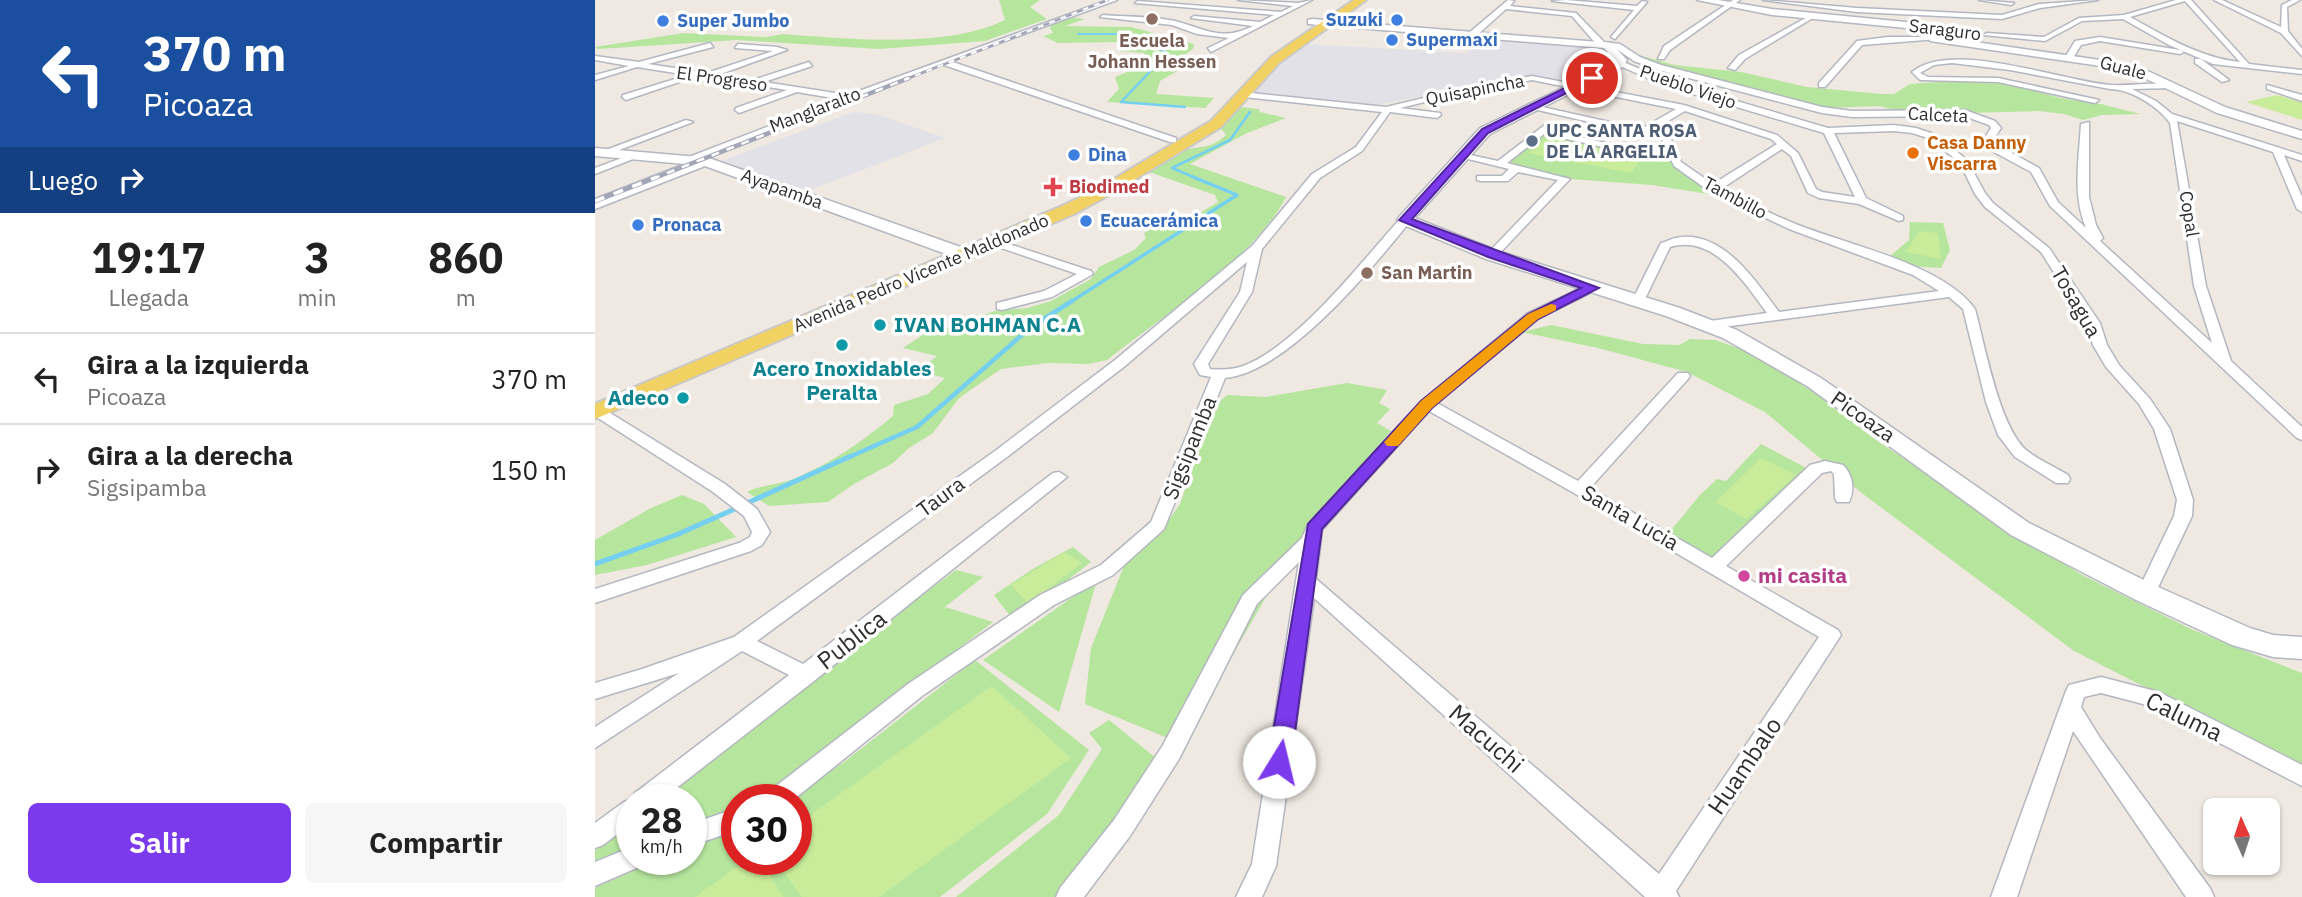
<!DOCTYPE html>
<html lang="es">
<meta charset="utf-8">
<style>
:root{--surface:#fff;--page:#f6f6f6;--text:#222;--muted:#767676;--line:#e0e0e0;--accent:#7c3aed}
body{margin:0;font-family:"IBM Plex Sans",sans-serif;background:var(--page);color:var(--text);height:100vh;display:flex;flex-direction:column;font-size:26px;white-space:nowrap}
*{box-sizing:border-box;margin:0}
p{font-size:23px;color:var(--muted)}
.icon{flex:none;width:38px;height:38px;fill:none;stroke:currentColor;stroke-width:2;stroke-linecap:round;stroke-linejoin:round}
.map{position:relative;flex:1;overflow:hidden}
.panel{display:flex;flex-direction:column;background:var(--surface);width:595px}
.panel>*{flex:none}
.guide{background:#1a4fa0;color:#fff;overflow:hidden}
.needle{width:46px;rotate:357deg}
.tools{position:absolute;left:1608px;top:798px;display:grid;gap:14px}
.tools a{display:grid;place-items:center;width:77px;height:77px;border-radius:10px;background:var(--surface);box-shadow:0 2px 5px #0004;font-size:35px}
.speed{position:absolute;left:21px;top:784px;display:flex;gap:14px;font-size:35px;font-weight:700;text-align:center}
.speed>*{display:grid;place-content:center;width:91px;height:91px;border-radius:50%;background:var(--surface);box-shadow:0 2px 5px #0004;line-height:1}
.speed small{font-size:18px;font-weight:400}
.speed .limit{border:10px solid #d22;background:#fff;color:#111}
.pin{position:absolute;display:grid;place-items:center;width:60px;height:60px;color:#fff;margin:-30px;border:4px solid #fff;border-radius:50%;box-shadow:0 2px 7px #0007}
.me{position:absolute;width:77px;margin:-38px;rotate:9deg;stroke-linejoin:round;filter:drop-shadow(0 0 5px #0008)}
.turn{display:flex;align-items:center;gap:24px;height:147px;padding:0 28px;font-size:32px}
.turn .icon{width:91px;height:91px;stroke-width:2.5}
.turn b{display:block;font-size:49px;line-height:60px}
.then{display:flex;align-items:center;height:66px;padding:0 28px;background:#0003;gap:14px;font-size:26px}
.eta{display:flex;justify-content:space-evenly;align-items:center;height:119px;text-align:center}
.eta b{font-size:42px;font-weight:700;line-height:49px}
.primary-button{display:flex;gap:14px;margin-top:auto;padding:14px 28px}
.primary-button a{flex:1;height:80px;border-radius:10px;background:var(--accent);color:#fff;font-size:28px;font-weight:700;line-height:80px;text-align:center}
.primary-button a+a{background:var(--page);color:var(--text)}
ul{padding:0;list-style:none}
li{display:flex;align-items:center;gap:21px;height:91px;padding:0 28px;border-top:2px solid var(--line)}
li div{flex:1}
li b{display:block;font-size:26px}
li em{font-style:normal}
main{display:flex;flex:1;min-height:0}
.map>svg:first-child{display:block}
.industrial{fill:#e3e1e8}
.green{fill:#b6e59e}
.pitch{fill:#c9ec9a}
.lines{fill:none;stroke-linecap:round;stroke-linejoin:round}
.stream-far4{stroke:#75cff0;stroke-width:2}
.stream-far3{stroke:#75cff0;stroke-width:2.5}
.stream-far2{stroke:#75cff0;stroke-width:3.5}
.stream-far1{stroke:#75cff0;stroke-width:4.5}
.stream{stroke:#75cff0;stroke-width:5}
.street-casing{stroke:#b4b7c1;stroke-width:3}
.secondary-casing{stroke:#b4b7c1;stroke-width:3}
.primary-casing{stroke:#c9c9c9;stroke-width:4}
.street{fill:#fff;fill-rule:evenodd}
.secondary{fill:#fff;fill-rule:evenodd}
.primary{fill:#f2d163;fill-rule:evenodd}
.rail-far2-casing{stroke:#a3a6b8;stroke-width:2.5}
.rail-far1-casing{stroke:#a3a6b8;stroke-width:4.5}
.rail-casing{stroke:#a3a6b8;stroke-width:5}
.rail-far2{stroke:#fff;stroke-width:2;stroke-dasharray:6;stroke-linecap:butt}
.rail-far1{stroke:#fff;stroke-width:2.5;stroke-dasharray:8;stroke-linecap:butt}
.rail{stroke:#fff;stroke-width:3.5;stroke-dasharray:10;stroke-linecap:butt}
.route{fill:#7c3aed;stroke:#51269a;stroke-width:2}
.slow{fill:#f59e0b}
.education-dot{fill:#8d6e63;stroke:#fff;stroke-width:2.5}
.shop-dot{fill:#3f7fe0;stroke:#fff;stroke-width:2.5}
.service-dot{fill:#5c6f8a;stroke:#fff;stroke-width:2.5}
.food-dot{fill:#e8710a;stroke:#fff;stroke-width:2.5}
.health-dot{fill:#e0444e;stroke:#fff;stroke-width:2.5}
.culture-dot{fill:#0f9aa8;stroke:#fff;stroke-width:2.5}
.hotel-dot{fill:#d1479c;stroke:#fff;stroke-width:2.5}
.labels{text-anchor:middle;stroke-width:7;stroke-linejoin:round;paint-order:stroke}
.far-shop-label{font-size:18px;font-weight:bold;fill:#366cbe;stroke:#fff;text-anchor:start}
.far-street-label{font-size:18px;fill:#2e2e2e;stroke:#fff}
.far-education-label{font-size:18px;font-weight:bold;fill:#785e54;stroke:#fff}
.far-service-label{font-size:18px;font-weight:bold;fill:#4e5e75;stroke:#fff;text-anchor:start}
.far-food-label{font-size:18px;font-weight:bold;fill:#c56008;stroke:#fff;text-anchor:start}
.far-health-label{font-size:18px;font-weight:bold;fill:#be3a42;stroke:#fff;text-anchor:start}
.street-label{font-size:21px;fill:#2e2e2e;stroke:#fff}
.culture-label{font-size:21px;font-weight:bold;fill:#0d838f;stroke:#fff;text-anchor:start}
.hotel-label{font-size:21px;font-weight:bold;fill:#b23c85;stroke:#fff;text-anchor:start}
.near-street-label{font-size:24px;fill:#2e2e2e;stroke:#fff}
</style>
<main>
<section class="panel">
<div class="guide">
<div class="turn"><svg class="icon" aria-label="left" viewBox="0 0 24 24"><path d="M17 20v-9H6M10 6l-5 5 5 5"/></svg><div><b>370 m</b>Picoaza</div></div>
<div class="then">Luego<svg class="icon" aria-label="right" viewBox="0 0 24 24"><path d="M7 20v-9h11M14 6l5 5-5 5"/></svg></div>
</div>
<div class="eta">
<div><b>19:17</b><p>Llegada</p></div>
<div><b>3</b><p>min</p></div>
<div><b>860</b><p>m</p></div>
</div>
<ul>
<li><svg class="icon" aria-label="left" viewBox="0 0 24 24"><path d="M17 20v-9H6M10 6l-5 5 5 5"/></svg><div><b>Gira a la izquierda</b><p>Picoaza</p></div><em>370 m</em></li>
<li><svg class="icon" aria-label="right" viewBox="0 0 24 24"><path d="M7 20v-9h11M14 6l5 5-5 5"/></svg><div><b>Gira a la derecha</b><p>Sigsipamba</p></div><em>150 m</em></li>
</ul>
<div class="primary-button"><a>Salir</a><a>Compartir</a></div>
</section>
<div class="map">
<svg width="1707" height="897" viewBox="0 0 1707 897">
<rect width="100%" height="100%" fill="#efe9e1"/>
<g class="industrial">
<polygon points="885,37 999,45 1012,63 1004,71 972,84 929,75 783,105 650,93 683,62 708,44 872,53"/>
<polygon points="258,112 281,114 350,138 208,193 124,162"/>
</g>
<g class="green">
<path d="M404 0H445L435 7 452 19 390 41 284 49 142 40 3 49 0 47 89 33 171 37 188 34C254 39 350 49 410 20Z"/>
<path d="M475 17 490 19 470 26 536 27 599 44 598 49 587 56 594 59 593 65 565 81 561 94 619 98 610 108 512 102 524 89 520 77C538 70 541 69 550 53L525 51V42L463 43 448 36 458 33 455 28 457 27 453 26Z"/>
<polygon points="1032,52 1080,65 1146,72 1212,87 1286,94 1299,94 1315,84 1359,81 1403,81 1465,98 1506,104 1545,114 1507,115 1488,120 1469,114 1444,111 1370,113 1346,110 1299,110 1285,106 1229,108 1076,70"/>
<path d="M645 107 664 109 665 112 691 118 652 133 595 164 691 197C660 258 566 317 512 360L493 364 453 363 406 369 364 398 338 433 314 448 298 463 259 484 233 502 174 506 152 492C168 484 187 485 203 477 238 462 269 440 298 416L299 405 333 394 350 378 323 371 342 356 308 348 337 329 347 330 400 311 432 308 456 301 496 279 504 267 539 250 551 238 549 233 575 219 591 221 623 202 620 195 554 172C565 165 577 156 589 151 607 144 613 151 631 135L625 127Z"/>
<polygon points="949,133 1072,158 1092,175 1126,196 1057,185 976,179 908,164"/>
<polygon points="1315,222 1348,223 1355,250 1346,268 1310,266 1294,257 1314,240"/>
<polygon points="956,325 1048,344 1084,345 1095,339 1120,340 1157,353 1218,392 1278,438 1406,524 1487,575 1598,630 1707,673 1707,767 1479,651 1268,494 1170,412 1092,372 1003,348 927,332"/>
<polygon points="752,383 792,390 784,403 795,409 782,423 796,431 714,527 695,570 672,595 587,744 490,704 496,648 531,561 566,531 585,504 599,462 624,402 632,395 670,397"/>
<polygon points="1166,444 1215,470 1119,561 1073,534 1105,495 1122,479 1131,481"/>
<polygon points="87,495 109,504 141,537 52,565 0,575 0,540 56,508"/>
<polygon points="478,547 496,562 419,621 399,595 441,567"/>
<polygon points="361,570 388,577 350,607 398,622 165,800 142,800 142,811 96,828 96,800 55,800"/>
<polygon points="502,580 464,712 388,660"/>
<polygon points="380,660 494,750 452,814 345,897 0,897 0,888 65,859 96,859 96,846 142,827 142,859 201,859 201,800 193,800 249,762"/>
<polygon points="514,720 567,763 461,897 361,897 464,815 507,749 494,733"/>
<polygon points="37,813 37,851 0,865 0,841"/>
</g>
<g class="pitch">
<polygon points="1682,95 1707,102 1707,120 1651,102"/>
<polygon points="956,135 1048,156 1036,173 933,153"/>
<polygon points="1324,231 1343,233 1346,259 1311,252"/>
<polygon points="1166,458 1201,475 1151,519 1121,502"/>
<polygon points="469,552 487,563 433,604 416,585"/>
<polygon points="397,686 476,758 284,897 207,897 179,859 201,859 201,825"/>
<polygon points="153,859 163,859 189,897 100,897"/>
</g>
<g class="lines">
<polyline class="stream-far4" points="483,34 535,34 572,53 547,80"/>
<g class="stream-far3">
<polyline points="549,78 526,102 590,107"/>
<polyline points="603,179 577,168 635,140 655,112"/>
</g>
<polyline class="stream-far2" points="474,303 642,195 598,177"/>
<polyline class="stream-far1" points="252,458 322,427 436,327 477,301"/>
<g class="stream">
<polyline points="150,504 256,456"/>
<polyline points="0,564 81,535 142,508"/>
</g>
<defs>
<g id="street">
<polygon points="513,0 522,0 355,61 581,138 581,142 575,142 346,64 97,162 94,161 94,157 244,99 202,92 144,113 140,110 141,108 192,90 102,76 31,100 27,97 28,95 93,75 42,67 0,80 0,75 34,66 0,60 0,56 44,62 115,43 118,47 53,64 112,73 178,51 140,48 143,44 182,47 192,50 123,75 158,80 214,62 217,66 169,82 253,95"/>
<path d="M643 0 703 3 717 0 616 52 613 48 634 38 602 34 577 25 505 17 508 15C531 17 557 16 580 21 611 29 626 42 658 26L596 18 599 16 665 22 679 15 540 3 543 1 686 12 698 6Z"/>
<path d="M913 0 919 1 915 6 981 13 1009 42 1025 44 1045 57 1066 65 1227 107 1257 111 1370 110 1400 121 1406 128 1397 142 1444 168 1463 202 1491 228C1477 195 1484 158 1486 124L1494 122V197L1501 225 1508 238 1505 241 1617 343 1599 286 1575 123C1563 106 1535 89 1515 89L1415 70 1357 63 1339 65 1325 73 1333 77 1403 78 1504 100 1500 103 1403 82 1325 80 1317 72C1357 39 1466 81 1516 85 1537 86 1559 82 1580 84L1581 86 1577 88 1537 89 1561 101 1577 114 1707 155V161L1689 155 1707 197V212L1702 209 1678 152 1582 121 1611 286 1636 361 1707 427V440L1702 438 1455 206 1436 172 1399 152 1387 142 1396 128 1394 125 1369 116 1257 117 1227 113 1060 69 1039 61 1020 48 1002 45 977 16 911 9 881 36H875V32Z"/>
<polygon points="971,0 1042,6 1047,1 1052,2 1020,39 1016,37 1039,10 957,1"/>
<polygon points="1138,0 1145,0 1075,50 1069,59 1063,59 1069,46"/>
<polygon points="1168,0 1262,8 1407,15 1444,4 1503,0 1445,8 1407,19 1262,12"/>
<polygon points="1384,0 1419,3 1416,5"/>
<path d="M1581 0H1596L1654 64 1707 70V74L1618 64 1574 45 1528 19 1487 21 1450 41 1388 35 1392 33 1449 37 1484 18 1529 15ZM1590 1 1645 62C1605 58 1570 36 1535 17Z"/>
<polygon points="1619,0 1627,0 1686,27 1687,5 1697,0 1705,0 1692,7 1693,31 1707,49 1707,56 1686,33"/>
<polygon points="1216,15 1221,16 1150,59 1140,70 1133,68 1144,55"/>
<polygon points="1293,37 1339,37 1343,39 1267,45 1230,87 1224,87 1224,83 1262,41"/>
<polygon points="1505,37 1585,50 1589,52 1585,54 1505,41 1486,45 1478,58 1471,56 1480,41"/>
<polygon points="1600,59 1606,59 1634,80 1627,82 1600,63"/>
<path d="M1028 62 1074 81 1233 128 1299 125 1321 128 1342 135 1372 160 1390 193 1398 203 1454 248 1505 323 1512 345 1524 365 1555 399 1575 429 1598 500 1597 516 1558 598 1551 600 1544 598 1542 593 1579 516 1582 500 1559 429 1544 404 1511 367 1498 345 1491 323 1446 252 1390 207 1380 194 1365 163 1336 139 1317 133 1299 131 1239 133 1271 198 1308 216V220L1304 221 1264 204 1224 198 1213 193 1196 156 1187 149 1126 189C1151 201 1177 215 1203 225 1254 245 1349 265 1380 309 1390 346 1404 425 1431 450 1443 460 1460 467 1473 475L1475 479 1473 483H1461L1420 457 1403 435 1391 402 1368 309 1354 297 1113 329 1106 325 1108 322 1172 313C1149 282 1119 234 1075 247L1049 301 1043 305 1039 304 1037 301 1066 243C1073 241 1080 237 1087 237 1131 234 1161 282 1184 312L1344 291 1318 275 1194 229 1114 191 1079 166 1067 139 930 107 934 104 1046 129 1081 109 937 80 879 90 805 108 845 113 846 115 842 118 795 112 767 151 725 178 667 249 657 292 613 364 615 369C626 370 637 370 648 366 703 345 766 262 806 218L816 220C778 268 691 373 630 378L569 529 518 575 459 605 327 696 198 800H169L172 793 313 684 445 595 506 565 556 522 616 377 605 375 599 364 645 292 652 262 530 366 412 457 162 641 208 664 458 473 464 472 472 477 219 681 66 800H37V823L8 845 0 848V823L29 802 37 799 40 793 194 675 147 651 0 748V727L84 673 0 699V683L47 669 139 637 400 451 520 360 657 246 717 174 761 147 787 112 649 97 645 94 646 92 791 107 879 86 937 76 1089 105 1182 135 1203 153 1221 189 1227 192 1260 197 1229 133 1068 85 1025 66ZM1090 111 1176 139 1182 144 1118 184 1086 162 1074 135 1056 131Z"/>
<polygon points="1672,85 1707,95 1707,101 1672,89"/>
<polygon points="91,120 98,122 11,155 3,153"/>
<polygon points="951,124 957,124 955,130 1049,152 1044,155 949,134 912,163 975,179 901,257 893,257 893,253 963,180 923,172 913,181 886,181 882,180 882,176 907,176 914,169 861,156 866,153 903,161"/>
<polygon points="40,153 48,155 0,174 0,168"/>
<polygon points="396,238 496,271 498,274 457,297 407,310 402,309 402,303 449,291 482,274 392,243 390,241"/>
<path d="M997 283 1001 284V290L943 319 842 403 983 481 1083 373H1093L1095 376 1093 379 995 488 1117 558 1215 465 1230 461 1248 465C1258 475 1260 489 1254 502H1242L1240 498 1239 474 1236 471 1227 473 1131 566 1243 630 1246 635 1081 891 1084 897H1050L719 598 681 866 667 897H641L657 864 704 562 662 604 584 759 535 836 489 897H461L465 888 519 820 568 745 648 595 707 538 713 524 827 401 933 313ZM834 411 979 493 1224 637 1064 874 721 579 727 530Z"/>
<polygon points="0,407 7,408 130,484 162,509 175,532 167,545 156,551 0,603 0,589 144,543 155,537 157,532 149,516 118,492 0,416"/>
<polygon points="1506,677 1564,692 1707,765 1707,786 1552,705 1506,693 1489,697 1486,707 1505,738 1615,888 1619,897 1591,897 1478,731 1422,897 1396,897 1471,691 1474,685"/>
<polygon points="142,808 142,830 96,846 96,824"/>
<polygon points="37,847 37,859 49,859 46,866 0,886 0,862"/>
</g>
<g id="secondary">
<polygon points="1102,0 1123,0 1177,9 1362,27 1367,30 1362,33 1177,15"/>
<polygon points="717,19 1016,43 1032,60 1028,67 895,134 820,218 903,251 1085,308 1142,330 1226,378 1434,523 1561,586 1655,628 1678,635 1707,637 1707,659 1678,657 1637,645 1541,600 1416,535 1212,386 1128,338 1071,316 891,259 804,223 802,220 804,217 885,128 1019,63 1020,60 1009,48 713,24 713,20"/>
<polygon points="1339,36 1540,65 1630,107 1707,131 1707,139 1622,113 1533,70 1335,41 1335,37"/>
<polygon points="0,148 114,158 374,250 376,254 368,259 362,258 110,166 0,209 0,199 90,164 0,156"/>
</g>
<polygon id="primary" points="759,0 771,0 684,63 626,127 516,194 479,214 0,419 0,404 467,206 504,188 616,121 676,57"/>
</defs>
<use href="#street" class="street-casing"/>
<use href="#secondary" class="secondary-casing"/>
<use href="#primary" class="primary-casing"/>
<use href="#street" class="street"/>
<use href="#secondary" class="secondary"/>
<use href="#primary" class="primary"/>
<defs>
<polyline id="rail-far2" points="309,80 513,0"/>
<polyline id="rail-far1" points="57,179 314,78"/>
<polyline id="rail" points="0,201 62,177"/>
</defs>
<use href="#rail-far2" class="rail-far2-casing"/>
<use href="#rail-far1" class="rail-far1-casing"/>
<use href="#rail" class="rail-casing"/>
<use href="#rail-far2" class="rail-far2"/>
<use href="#rail-far1" class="rail-far1"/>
<use href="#rail" class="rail"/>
</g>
<polygon class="route" points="994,76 1001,78 893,133 817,219 1004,288 943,319 837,408 727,529 696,762 692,769 684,772 676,769 673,762 713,524 826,401 933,314 986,288 893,257 804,220 887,129"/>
<polygon class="slow" points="956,304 961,305 961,310 943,319 837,408 803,446 792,446 789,442 792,439 826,401 933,314"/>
<g class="education-dot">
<circle cx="557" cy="19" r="7"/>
<circle cx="772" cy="273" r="7"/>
</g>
<g class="shop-dot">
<circle cx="802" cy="20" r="7"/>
<circle cx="68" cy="21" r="7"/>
<circle cx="797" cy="40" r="7"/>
<circle cx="479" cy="155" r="7"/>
<circle cx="491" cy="221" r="7"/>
<circle cx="43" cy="225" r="7"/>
</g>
<circle class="service-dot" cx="937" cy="141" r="7"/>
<circle class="food-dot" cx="1318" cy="153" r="7"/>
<path class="health-dot" d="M454.5 176.5h7v7h7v7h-7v7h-7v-7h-7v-7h7z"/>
<g class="culture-dot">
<circle cx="285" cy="325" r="7"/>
<circle cx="247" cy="345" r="7"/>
<circle cx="88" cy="398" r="7"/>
</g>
<circle class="hotel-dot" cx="1149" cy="576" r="7"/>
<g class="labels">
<g class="far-shop-label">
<text x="788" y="26" text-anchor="end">Suzuki</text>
<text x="82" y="27">Super Jumbo</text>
<text x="811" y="46">Supermaxi</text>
<text x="493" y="161">Dina</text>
<text x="505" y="227">Ecuacerámica</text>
<text x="57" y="231">Pronaca</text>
</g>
<g class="far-street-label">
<text transform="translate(1350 30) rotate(7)" y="6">Saraguro</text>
<text transform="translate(1528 68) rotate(15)" y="6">Guale</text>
<text transform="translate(127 79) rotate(8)" y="6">El Progreso</text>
<text transform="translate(1093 87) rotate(19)" y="6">Pueblo Viejo</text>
<text transform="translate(880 90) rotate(-11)" y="6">Quisapincha</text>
<text transform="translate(220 110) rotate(-21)" y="6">Manglaralto</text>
<text transform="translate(1343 115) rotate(3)" y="6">Calceta</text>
<text transform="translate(187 189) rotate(20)" y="6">Ayapamba</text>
<text transform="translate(1140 198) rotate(28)" y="6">Tambillo</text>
<text transform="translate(1594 214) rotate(81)" y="6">Copal</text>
<text transform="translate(326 273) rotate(-23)" y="6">Avenida Pedro Vicente Maldonado</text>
</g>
<g class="far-education-label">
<text x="557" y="47">Escuela<tspan x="557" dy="21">Johann Hessen</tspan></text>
<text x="786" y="279" text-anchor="start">San Martin</text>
</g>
<g class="far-service-label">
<text x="951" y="137">UPC SANTA ROSA<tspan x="951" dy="21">DE LA ARGELIA</tspan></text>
</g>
<g class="far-food-label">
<text x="1332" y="149">Casa Danny<tspan x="1332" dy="21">Viscarra</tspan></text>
</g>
<g class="far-health-label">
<text x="474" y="193">Biodimed</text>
</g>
<g class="street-label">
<text transform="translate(1481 302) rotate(60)" y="7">Tosagua</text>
<text transform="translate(1268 417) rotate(35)" y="7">Picoaza</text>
<text transform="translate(595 448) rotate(-68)" y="7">Sigsipamba</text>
<text transform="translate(346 497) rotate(-36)" y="7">Taura</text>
<text transform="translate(1035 518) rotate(30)" y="7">Santa Lucia</text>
</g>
<g class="culture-label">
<text x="299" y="332">IVAN BOHMAN C.A</text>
<text x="247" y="376" text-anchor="middle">Acero Inoxidables<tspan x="247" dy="24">Peralta</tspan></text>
<text x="74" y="405" text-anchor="end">Adeco</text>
</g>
<g class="hotel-label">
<text x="1163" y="583">mi casita</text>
</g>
<g class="near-street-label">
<text transform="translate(257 640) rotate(-38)" y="8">Publica</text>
<text transform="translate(1589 717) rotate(26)" y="8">Caluma</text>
<text transform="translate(891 739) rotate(41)" y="8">Macuchi</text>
<text transform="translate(1150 766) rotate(-56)" y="8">Huambalo</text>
</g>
</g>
</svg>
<div class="tools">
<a><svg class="needle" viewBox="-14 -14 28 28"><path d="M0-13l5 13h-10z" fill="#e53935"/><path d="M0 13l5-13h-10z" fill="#767676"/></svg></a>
</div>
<div class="speed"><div>28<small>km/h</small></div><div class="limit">30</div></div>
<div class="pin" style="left:997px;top:78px;background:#d93025"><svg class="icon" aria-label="arrive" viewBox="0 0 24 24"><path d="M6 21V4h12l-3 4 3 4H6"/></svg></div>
<svg class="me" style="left:684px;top:762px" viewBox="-20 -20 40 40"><circle r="19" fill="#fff"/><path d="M0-13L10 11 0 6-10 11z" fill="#7c3aed"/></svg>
</div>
</main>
